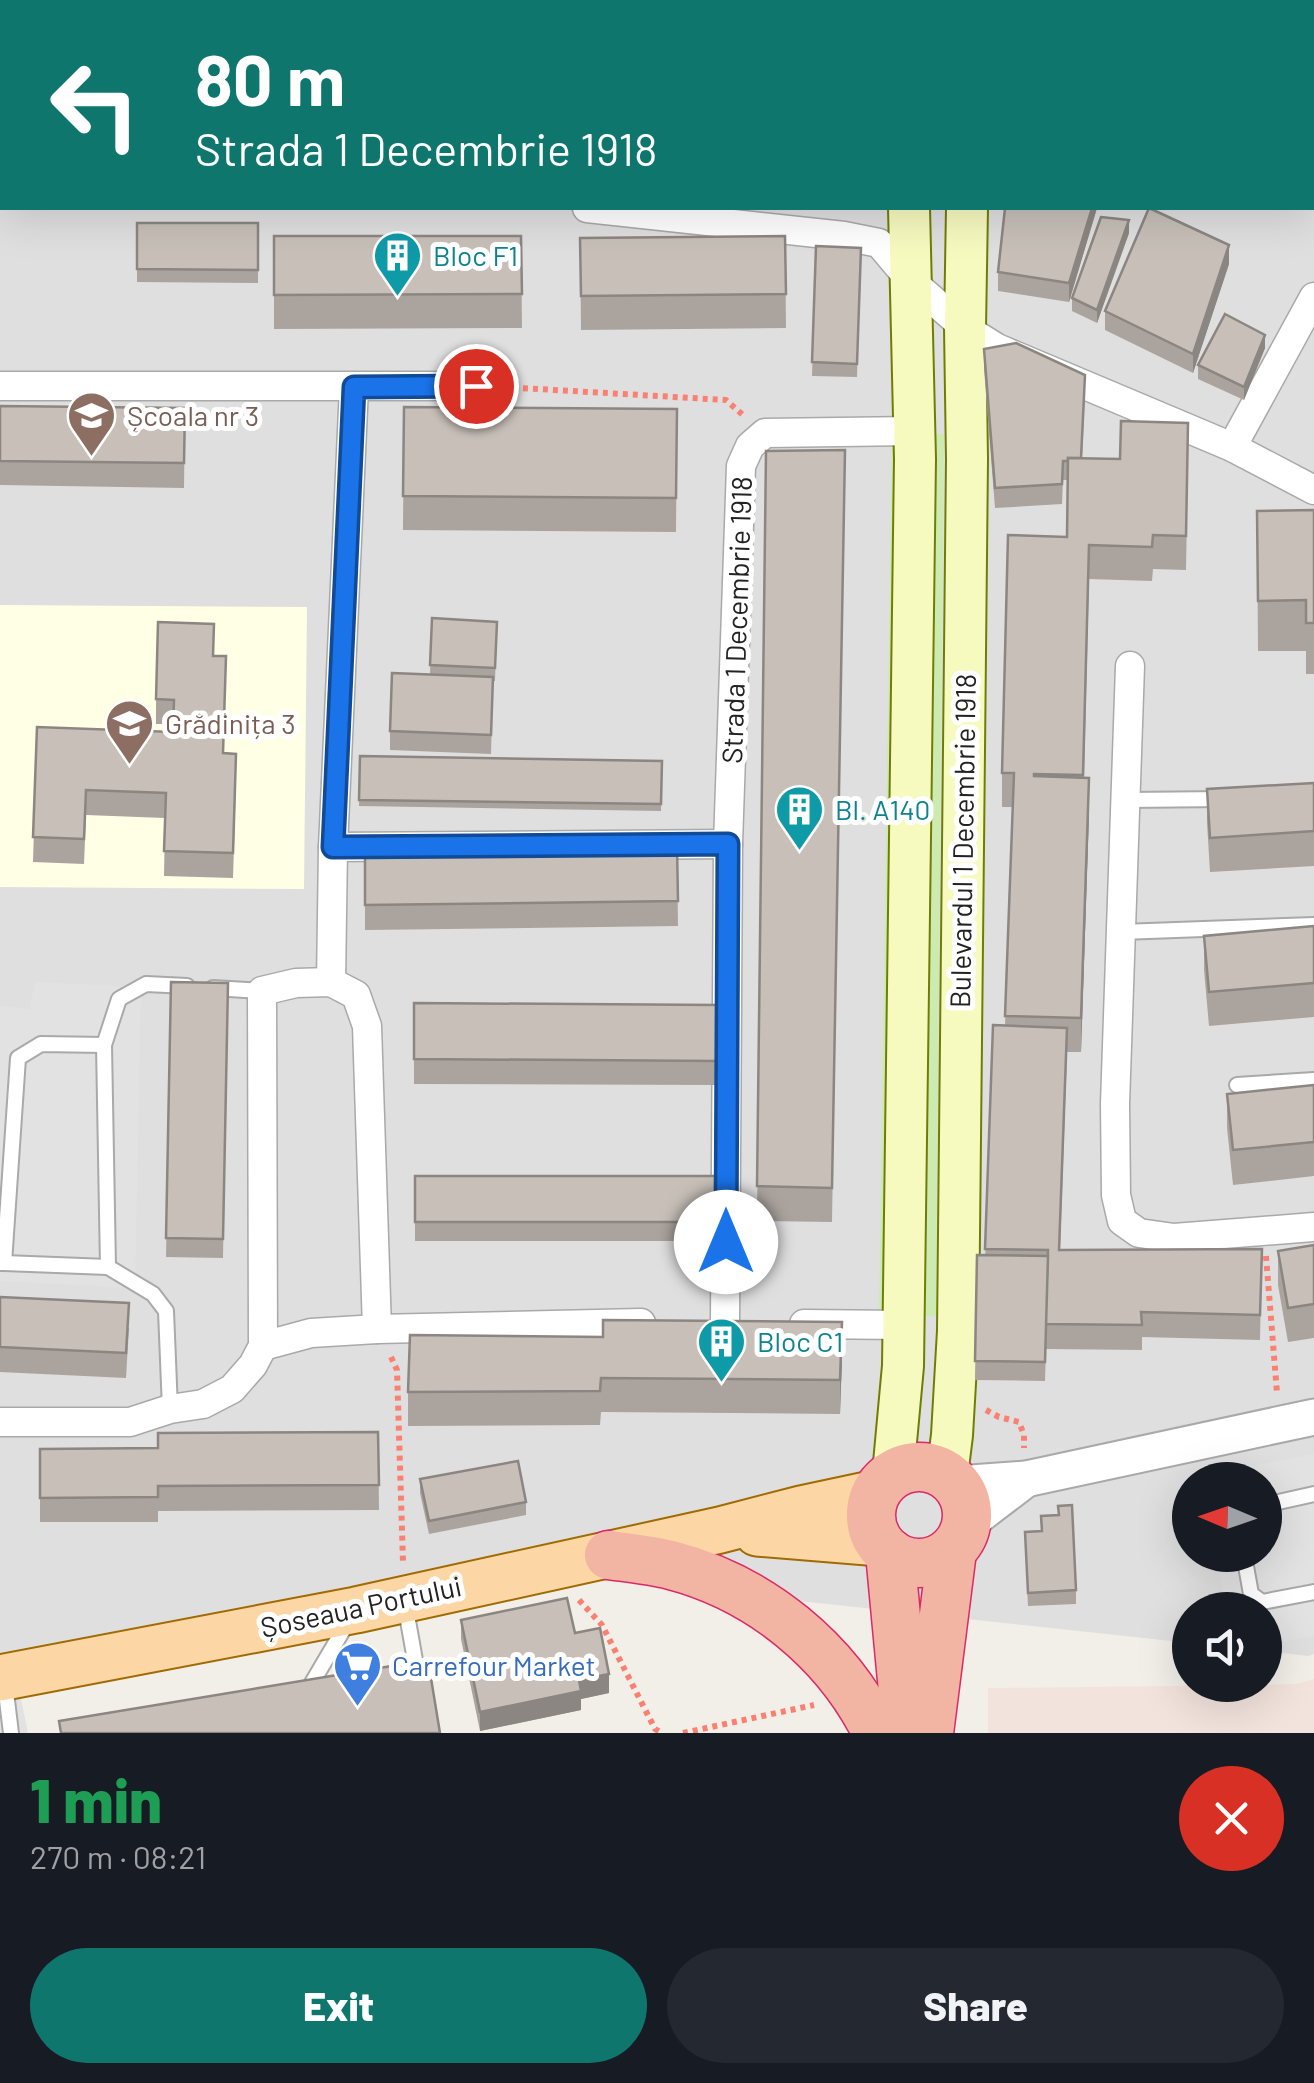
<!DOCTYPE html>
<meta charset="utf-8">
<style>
:root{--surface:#171b24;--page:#242831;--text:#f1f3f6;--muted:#9ea1a6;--accent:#0f766e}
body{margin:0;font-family:Barlow,sans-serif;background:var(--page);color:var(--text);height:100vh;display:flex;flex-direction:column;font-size:38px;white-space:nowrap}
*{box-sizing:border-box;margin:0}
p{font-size:32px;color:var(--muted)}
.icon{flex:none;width:55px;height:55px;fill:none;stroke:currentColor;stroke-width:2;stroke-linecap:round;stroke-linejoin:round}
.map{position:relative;height:1733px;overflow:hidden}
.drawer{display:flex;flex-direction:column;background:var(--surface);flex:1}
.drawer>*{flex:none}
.top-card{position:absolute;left:0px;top:0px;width:1315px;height:210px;box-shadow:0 10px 40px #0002;background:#0f766e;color:#fff;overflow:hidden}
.needle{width:65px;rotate:272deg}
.buttons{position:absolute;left:1172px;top:1462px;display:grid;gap:20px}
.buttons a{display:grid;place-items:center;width:110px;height:110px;border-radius:50%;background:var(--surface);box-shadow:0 10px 40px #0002;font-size:50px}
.pin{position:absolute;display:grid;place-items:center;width:85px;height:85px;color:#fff;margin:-42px;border:5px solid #fff;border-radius:50%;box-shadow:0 2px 10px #0007}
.me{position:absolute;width:110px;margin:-55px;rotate:0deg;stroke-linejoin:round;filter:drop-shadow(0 0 8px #0008)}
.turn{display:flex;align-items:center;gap:35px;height:210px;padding:0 30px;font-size:45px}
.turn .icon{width:130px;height:130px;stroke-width:2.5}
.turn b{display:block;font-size:70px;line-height:85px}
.round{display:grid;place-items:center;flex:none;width:105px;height:105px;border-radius:52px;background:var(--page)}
.summary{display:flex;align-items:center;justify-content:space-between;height:170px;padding:0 30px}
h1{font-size:60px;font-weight:800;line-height:75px;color:#1e9e55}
.action{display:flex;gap:20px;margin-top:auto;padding:20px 30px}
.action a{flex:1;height:115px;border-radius:60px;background:var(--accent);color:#fff;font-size:40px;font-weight:800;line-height:115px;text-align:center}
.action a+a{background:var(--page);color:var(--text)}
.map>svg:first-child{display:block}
.residential{fill:#e0dfdf;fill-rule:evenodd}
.education{fill:#ffffe5}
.military{fill:#f3e3dd}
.grass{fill:#cdebb0}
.parking{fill:#e2e2e2}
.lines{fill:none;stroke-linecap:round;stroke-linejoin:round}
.service-casing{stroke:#a9a9a9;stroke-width:18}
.minor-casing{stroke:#a9a9a9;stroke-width:31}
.tertiary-casing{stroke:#a9a9a9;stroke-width:39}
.secondary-casing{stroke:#707d05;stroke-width:44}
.primary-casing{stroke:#a06b00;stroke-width:49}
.trunk-casing{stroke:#dc2a67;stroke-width:51}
.path{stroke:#fa8072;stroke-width:6;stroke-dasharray:5 5;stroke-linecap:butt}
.service{stroke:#fff;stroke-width:14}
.minor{stroke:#fff;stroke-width:28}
.tertiary{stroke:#fff;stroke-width:35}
.secondary{stroke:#f7fabf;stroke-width:40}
.primary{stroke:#fcd6a4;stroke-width:45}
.trunk{stroke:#f2b4a3;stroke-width:48}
.wall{fill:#aba49e}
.shaded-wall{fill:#8b8681}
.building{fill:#c7bfb8;stroke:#8b8681;stroke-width:2.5}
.route-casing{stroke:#114b97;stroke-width:25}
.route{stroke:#1a73e8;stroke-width:18}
.labels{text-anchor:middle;stroke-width:10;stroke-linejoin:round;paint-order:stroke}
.culture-label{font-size:28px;fill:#0d838f;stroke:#fff;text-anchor:start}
.education-label{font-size:28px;fill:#785e54;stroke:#fff;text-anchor:start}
.street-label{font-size:28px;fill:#222;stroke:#fff}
.shop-label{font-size:28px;fill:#366cbe;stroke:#fff;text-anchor:start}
</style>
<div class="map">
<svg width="1314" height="1733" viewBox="0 0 1314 1733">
<rect width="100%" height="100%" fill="#f2efe9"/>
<path class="residential" d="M0 0H1314V1654L1308 1656 1265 1651V1610H1190V1643L586 1578 0 1696ZM2 2H1312V208H2ZM1190 1480H1265V1555H1190Z"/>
<polygon class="education" points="0,605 307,607 304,889 0,887"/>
<polygon class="military" points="1314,1679 1314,1733 988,1733 988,1688 1265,1685 1297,1684"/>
<polygon class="grass" points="892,434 944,434 936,1316 879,1317"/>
<g class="parking">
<polygon points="35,982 141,987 135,1288 0,1281 0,1006 30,1009"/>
<polygon points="1314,1454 1314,1636 1265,1644 1265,1610 1226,1610 1216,1555 1265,1555 1265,1480 1203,1480 1203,1475"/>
<polygon points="20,1694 28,1733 0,1733 0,1696"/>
</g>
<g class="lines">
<defs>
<g id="service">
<polyline points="1126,800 1225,799"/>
<polyline points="1121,932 1314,925"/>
<polyline points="213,988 262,991"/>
<polyline points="1237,1085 1314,1080"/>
<polyline points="0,1263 4,1263 18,1058 41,1044 104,1045"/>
<polyline points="4,1263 108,1267"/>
<polyline points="170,1409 166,1311 153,1294 108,1267 104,1045 119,999 146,984 187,986"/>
<polyline points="1265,1505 1314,1494"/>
<polyline points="1244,1555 1251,1594 1262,1602 1314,1592"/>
<polyline points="405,1604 418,1677"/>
<polyline points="5,1684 11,1733"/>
<polyline points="305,1689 309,1688 349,1620"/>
</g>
<g id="minor">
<polyline points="252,0 255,2"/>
<polyline points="587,208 844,236 879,243 911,281 965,328 997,348 1232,447 1314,490"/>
<polyline points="0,386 477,386"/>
<polyline points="1232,447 1314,297"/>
<polyline points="1130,666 1115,1104 1116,1195 1122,1221 1139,1233 1174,1238 1314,1227"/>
<polyline points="333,847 728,844"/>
<polyline points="331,982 333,847 354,387"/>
<polyline points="725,1322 728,844 741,466 750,446 765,433 914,431"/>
<polyline points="804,1324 903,1325"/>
<polyline points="263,1346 311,1333 377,1329 641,1323"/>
<polyline points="0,1422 130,1422 170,1409 203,1404 232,1389 253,1365 263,1346 262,991 296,983 331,982 356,995 367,1026 377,1329"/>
</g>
<g id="tertiary">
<polyline points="957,1484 1026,1479 1314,1417"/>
<polyline points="967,1524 1026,1479"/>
</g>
<g id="secondary">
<polyline points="910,2 910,0"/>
<polyline points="974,2 974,0"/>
<polyline points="893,1474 903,1366 915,459 909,208"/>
<polyline points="947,1475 952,1435 958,1331 967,459 965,328 967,208"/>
</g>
<g id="primary">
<polyline points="757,1533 880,1543"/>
<polyline points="0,1678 356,1610 720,1530 801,1509 876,1493"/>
</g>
<g id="trunk">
<circle cx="919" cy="1515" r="48"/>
<polyline points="890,1553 907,1733"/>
<path d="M609 1555C630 1558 651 1560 671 1565 760 1588 837 1651 877 1733"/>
<polyline points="929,1733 952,1551"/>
</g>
</defs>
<use href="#service" class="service-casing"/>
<use href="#minor" class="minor-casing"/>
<use href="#tertiary" class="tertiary-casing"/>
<use href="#secondary" class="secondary-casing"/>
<use href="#primary" class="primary-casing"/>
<use href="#trunk" class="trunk-casing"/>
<g class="path">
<polyline points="503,387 726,400 744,416"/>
<polyline points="1266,1256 1277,1393"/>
<polyline points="391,1357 397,1370 403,1562"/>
<polyline points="986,1410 999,1417 1019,1422 1024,1435 1024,1448"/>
<polyline points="579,1600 602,1625 655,1729 662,1733"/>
<polyline points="683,1733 814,1705"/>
</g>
<use href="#service" class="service"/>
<use href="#minor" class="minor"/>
<use href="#tertiary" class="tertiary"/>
<use href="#secondary" class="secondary"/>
<use href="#primary" class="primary"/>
<use href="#trunk" class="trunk"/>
</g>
<g class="wall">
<rect x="274" y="0" width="41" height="2"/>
<rect x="1312" y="70" width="2" height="99"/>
<polygon points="1097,208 1069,302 998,291 998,272"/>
<polygon points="137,223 258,223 258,283 137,282"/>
<polygon points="1129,233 1097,323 1072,311 1072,298"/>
<polygon points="274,236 521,236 522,328 274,329"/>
<polygon points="785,236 786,328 581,330 580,238"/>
<polygon points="816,246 861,248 857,377 812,376"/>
<polygon points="1229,264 1193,373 1105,330 1105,311"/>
<polygon points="1265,348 1244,400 1198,379 1198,365"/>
<polygon points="984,349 1085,394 1082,458 1120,459 1188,457 1186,570 1153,569 1152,581 1089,579 1084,777 1089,812 1081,1052 1067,1052 1060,1250 1262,1249 1260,1340 1142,1337 1142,1350 1046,1349 1045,1381 975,1380 977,1255 985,1256 1005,1026 1013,807 1002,807 1002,773 1067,537 1068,480 1063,480 1062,504 995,508 984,369"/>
<polygon points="0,406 185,408 184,488 0,485"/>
<polygon points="404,407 677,409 676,532 403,530"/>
<polygon points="845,450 832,1222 757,1221 766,451"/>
<polygon points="1314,510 1314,674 1306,674 1306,651 1258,651 1257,511"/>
<polygon points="432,618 497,622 495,681 493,681 491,754 390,750 390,731 430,674"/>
<polygon points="214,656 224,754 236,779 233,878 164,876 165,818 86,815 84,864 33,862 37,727 173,732 173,724 156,724 156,699"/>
<polygon points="360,756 662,761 661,811 359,806"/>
<polygon points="1314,783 1314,866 1210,872 1207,823 1207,789"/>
<polygon points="677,845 678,926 365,930 365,850"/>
<polygon points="1314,926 1314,1017 1209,1026 1204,970 1204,936"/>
<polygon points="171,982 228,983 223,1258 166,1257"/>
<polygon points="414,1003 717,1005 717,1085 414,1084"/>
<polygon points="1314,1085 1314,1176 1233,1185 1227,1128 1227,1094"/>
<rect x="415" y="1176" width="300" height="65"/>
<polygon points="1314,1245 1314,1338 1288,1342 1278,1285 1278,1251"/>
<polygon points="0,1297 129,1328 126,1378 0,1372"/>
<polygon points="842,1356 840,1414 601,1412 600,1425 408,1426 408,1392"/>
<polygon points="378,1432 379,1510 158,1511 158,1522 40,1522 40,1449 158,1448"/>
<polygon points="420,1479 526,1502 526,1515 429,1534 420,1493"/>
<polygon points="1058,1515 1076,1590 1076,1604 1028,1606 1025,1546 1041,1531 1041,1516"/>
<polygon points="461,1620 575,1633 609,1693 581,1699 581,1710 480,1731 461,1639"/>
</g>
<g class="shaded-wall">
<polygon points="1092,208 1097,208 1069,302 1069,283"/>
<polygon points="1129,220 1129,233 1097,323 1097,310"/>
<polygon points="1229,245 1229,264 1193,373 1193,354"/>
<polygon points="1265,335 1265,348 1244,400 1244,387"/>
<polygon points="1089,778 1089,812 1081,1052 1081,1018"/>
<polygon points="842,1322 842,1356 840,1414 840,1380"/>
<polygon points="609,1674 609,1693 581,1699 581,1710 480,1731 480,1712 579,1680"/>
</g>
<g class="building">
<rect x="469" y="0" width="213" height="2"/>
<rect x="772" y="0" width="53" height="2"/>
<rect x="1312" y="70" width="2" height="65"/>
<polygon points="1005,208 1092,208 1069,283 998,272"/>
<polygon points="1149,208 1229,245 1193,354 1105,311"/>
<polygon points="1101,217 1129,220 1097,310 1072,298"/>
<polygon points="137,223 258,223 258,270 137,269"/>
<polygon points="274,236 521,236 522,294 274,295"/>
<polygon points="785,236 786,294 581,296 580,238"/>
<polygon points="816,246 861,248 857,364 812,362"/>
<polygon points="1225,314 1265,335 1244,387 1198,365"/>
<polygon points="1016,343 1085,375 1081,458 1068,458 1068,461 1063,461 1062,484 995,488 984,349"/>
<polygon points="0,406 185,408 184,463 0,461"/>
<polygon points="404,407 677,409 676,498 403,496"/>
<polygon points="1121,421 1188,423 1186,536 1153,535 1152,547 1089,545 1083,775 1034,774 1034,776 1089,778 1081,1018 1005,1016 1014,773 1002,773 1008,535 1067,537 1068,458 1120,459"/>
<polygon points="845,450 832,1188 757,1186 766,451"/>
<polygon points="1314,510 1314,623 1306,623 1306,600 1258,601 1257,511"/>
<polygon points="432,618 497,622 495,668 430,665"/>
<polygon points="158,622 214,624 213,656 226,656 223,753 236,754 233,853 164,851 166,793 86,790 84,839 33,837 37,727 173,732 174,700 156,699"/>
<polygon points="392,673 493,677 491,735 390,731"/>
<polygon points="360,756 662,761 661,804 359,800"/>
<polygon points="1314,783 1314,831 1210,838 1207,789"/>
<polygon points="677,845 678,901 365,905 365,850"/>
<polygon points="1314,926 1314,983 1209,992 1204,936"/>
<polygon points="171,982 228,983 223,1239 166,1238"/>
<polygon points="414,1003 717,1005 717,1061 414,1059"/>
<polygon points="993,1025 1067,1028 1059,1250 1262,1249 1260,1315 1141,1312 1142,1325 1045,1324 1048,1250 985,1249"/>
<polygon points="1314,1085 1314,1142 1233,1150 1227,1094"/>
<rect x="415" y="1176" width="300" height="46"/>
<polygon points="1314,1245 1314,1304 1288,1308 1278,1251"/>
<polygon points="977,1255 1048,1256 1045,1362 975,1361"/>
<polygon points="0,1297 129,1303 126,1353 0,1347"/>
<polygon points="603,1320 842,1322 840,1380 601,1378 600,1391 408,1392 410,1335 603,1337"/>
<polygon points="378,1432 379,1485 158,1486 158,1497 40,1498 40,1449 158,1448 158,1433"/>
<polygon points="518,1461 526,1502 429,1521 420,1479"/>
<polygon points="1072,1505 1076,1590 1028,1593 1025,1532 1042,1531 1041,1516 1059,1515 1058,1506"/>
<polygon points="567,1598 575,1633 600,1628 609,1674 579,1680 581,1691 480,1712 461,1620"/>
<polygon points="428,1660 440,1733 61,1733 59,1721"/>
</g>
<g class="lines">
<defs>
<polyline id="route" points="476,386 354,387 333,847 728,844 726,1242"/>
</defs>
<use href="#route" class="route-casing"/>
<use href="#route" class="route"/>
</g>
<defs>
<symbol id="building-pin" viewBox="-11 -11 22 30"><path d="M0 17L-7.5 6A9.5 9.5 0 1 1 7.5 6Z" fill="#0f9aa8" stroke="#fff"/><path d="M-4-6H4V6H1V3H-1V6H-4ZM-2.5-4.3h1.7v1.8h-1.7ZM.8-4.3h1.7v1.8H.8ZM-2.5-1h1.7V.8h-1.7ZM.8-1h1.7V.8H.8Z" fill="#fff"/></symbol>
<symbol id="school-pin" viewBox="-11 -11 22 30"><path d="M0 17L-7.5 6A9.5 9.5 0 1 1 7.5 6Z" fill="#8d6e63" stroke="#fff"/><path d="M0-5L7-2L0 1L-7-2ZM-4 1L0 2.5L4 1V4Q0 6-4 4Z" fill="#fff"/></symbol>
<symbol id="supermarket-pin" viewBox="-11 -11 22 30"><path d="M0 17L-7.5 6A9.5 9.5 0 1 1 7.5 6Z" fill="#3f7fe0" stroke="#fff"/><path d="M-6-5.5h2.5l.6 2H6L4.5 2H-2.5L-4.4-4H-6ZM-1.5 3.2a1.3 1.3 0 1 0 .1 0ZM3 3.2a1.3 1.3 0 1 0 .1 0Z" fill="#fff"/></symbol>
</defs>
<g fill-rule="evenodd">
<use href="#building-pin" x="370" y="228" width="55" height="75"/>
<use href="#school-pin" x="64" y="388" width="55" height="75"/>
<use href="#school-pin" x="102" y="696" width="55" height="75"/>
<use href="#building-pin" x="772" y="782" width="55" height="75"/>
<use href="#building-pin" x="694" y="1314" width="55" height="75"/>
<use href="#supermarket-pin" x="330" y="1638" width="55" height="75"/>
</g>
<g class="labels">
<g class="culture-label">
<text x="433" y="266">Bloc F1</text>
<text x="835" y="820">Bl. A140</text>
<text x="757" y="1352">Bloc C1</text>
</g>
<g class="education-label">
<text x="127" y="426">Școala nr 3</text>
<text x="165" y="734">Grădinița 3</text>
</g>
<g class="street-label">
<text transform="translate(737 620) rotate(-88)" y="10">Strada 1 Decembrie 1918</text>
<text transform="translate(963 841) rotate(-89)" y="10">Bulevardul 1 Decembrie 1918</text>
<text transform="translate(361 1607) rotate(-12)" y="10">Șoseaua Portului</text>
</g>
<g class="shop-label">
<text x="392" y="1676">Carrefour Market</text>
</g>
</g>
</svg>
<div class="buttons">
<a><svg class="needle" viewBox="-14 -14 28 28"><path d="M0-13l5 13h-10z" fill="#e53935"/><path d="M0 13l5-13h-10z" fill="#9ea1a6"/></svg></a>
<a><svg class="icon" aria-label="sound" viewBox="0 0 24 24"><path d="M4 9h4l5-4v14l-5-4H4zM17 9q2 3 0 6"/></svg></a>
</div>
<div class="pin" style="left:476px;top:386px;background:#d93025"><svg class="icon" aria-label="arrive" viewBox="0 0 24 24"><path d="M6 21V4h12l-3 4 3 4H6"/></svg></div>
<svg class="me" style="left:726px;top:1242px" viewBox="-20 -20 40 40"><circle r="19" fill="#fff"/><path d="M0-13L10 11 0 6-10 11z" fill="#1a73e8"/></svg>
<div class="top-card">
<div class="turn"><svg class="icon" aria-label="left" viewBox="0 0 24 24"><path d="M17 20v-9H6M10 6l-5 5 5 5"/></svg><div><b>80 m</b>Strada 1 Decembrie 1918</div></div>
</div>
</div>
<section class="drawer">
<div class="summary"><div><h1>1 min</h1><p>270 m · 08:21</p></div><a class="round" style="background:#d93025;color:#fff"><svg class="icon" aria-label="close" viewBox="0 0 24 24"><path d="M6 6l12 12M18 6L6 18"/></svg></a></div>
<div class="action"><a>Exit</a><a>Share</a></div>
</section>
